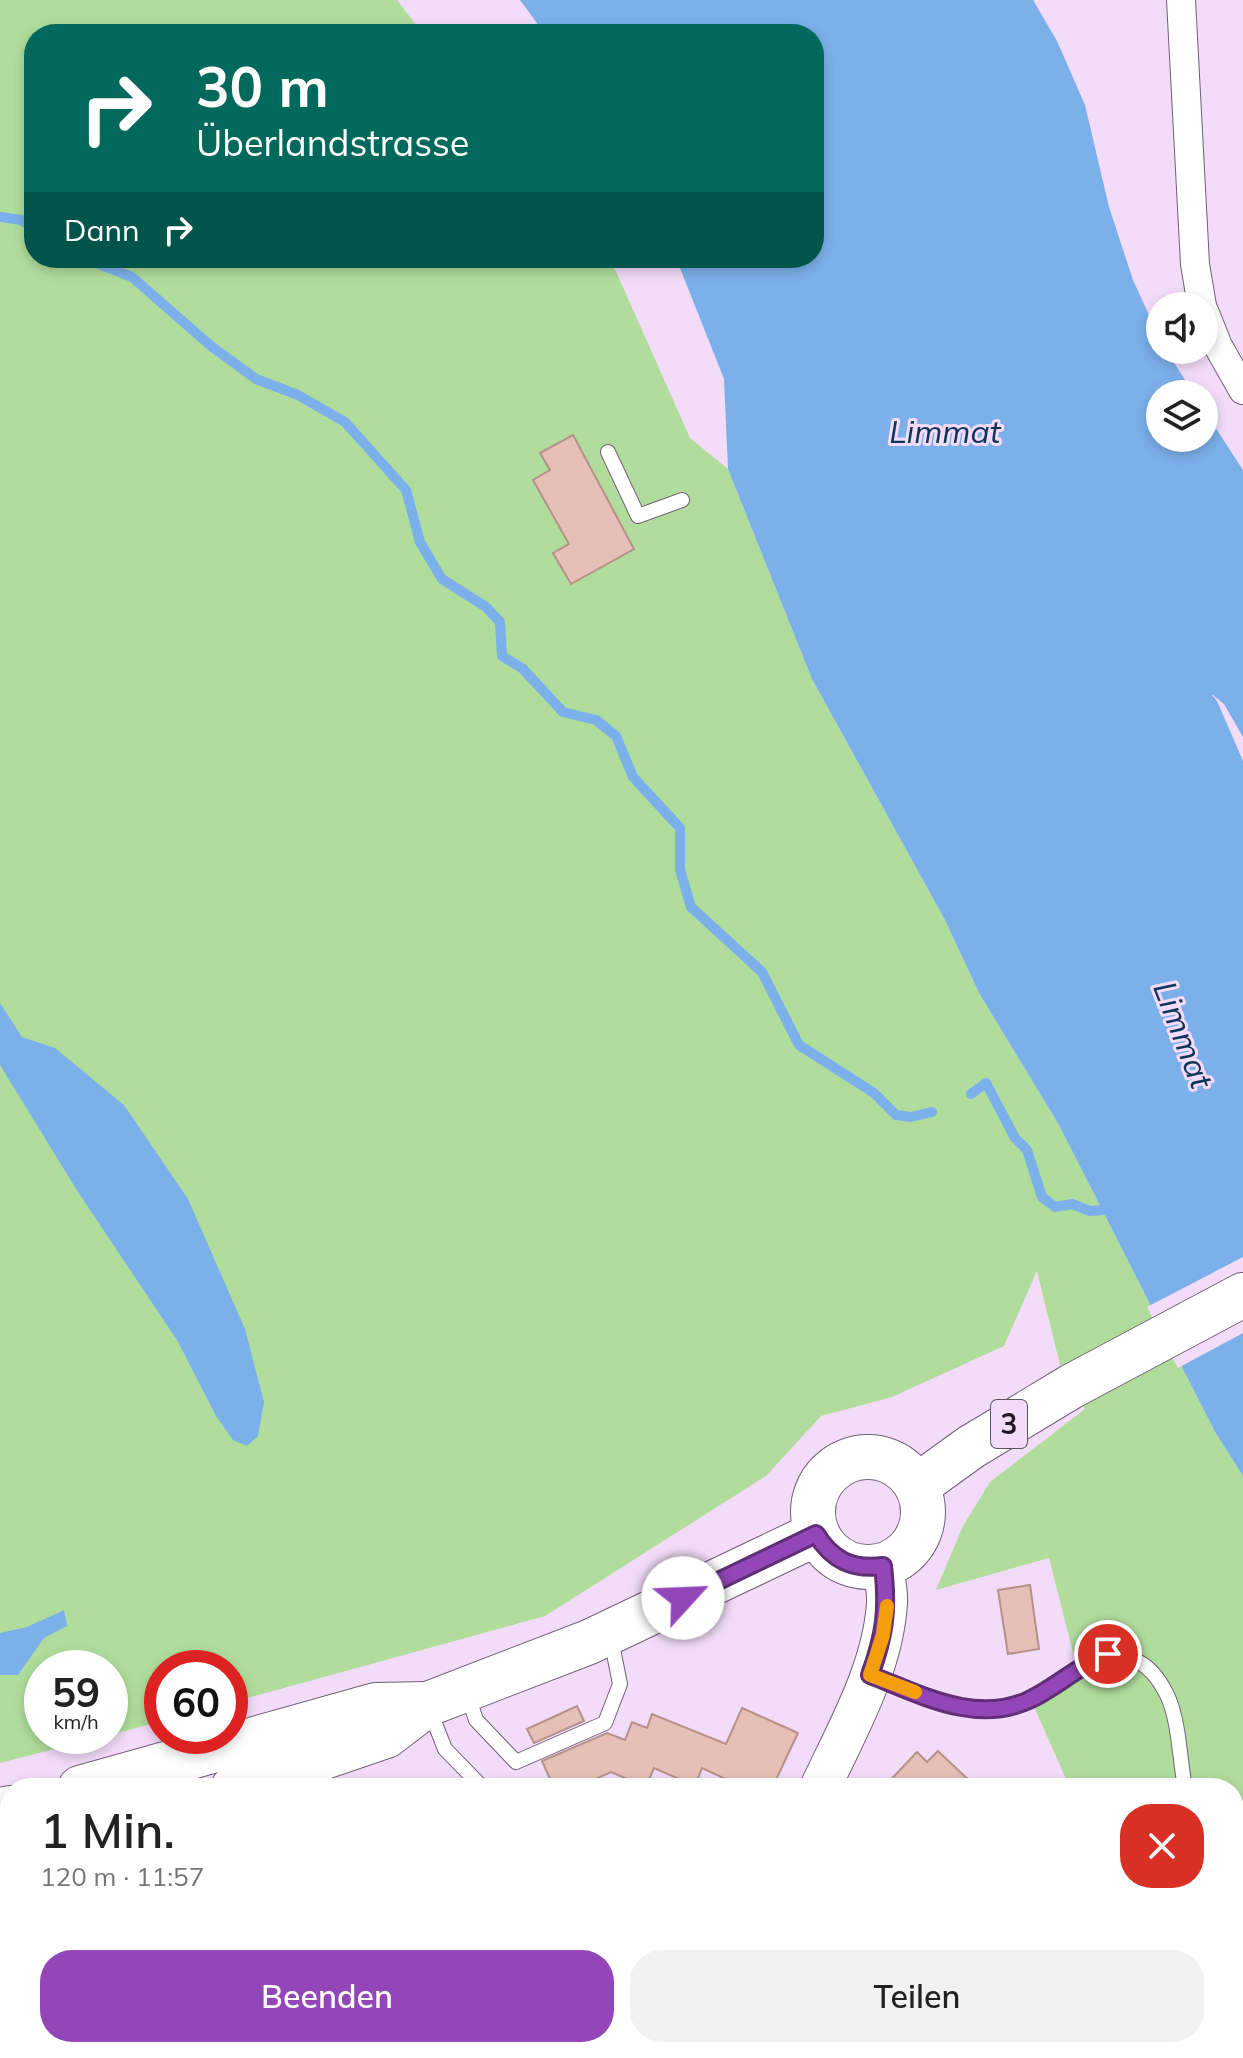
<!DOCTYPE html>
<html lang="de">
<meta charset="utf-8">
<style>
:root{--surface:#fff;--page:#f2f2f2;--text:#222;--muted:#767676;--accent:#9346b7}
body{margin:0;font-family:Mulish,sans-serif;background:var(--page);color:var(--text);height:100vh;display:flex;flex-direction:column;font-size:30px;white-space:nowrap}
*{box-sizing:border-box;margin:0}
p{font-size:26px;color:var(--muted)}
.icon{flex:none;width:44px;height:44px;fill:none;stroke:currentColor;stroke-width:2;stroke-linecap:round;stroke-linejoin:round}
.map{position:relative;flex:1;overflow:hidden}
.side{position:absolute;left:0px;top:1778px;width:1244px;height:280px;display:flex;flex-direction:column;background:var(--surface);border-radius:32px 32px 0 0;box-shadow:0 4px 12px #0003}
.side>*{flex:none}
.top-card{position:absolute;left:24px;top:24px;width:800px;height:244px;border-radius:32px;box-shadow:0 4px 12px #0003;background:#00695c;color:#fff;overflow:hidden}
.controls{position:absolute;left:1146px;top:292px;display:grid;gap:16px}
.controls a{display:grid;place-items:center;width:72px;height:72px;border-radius:50%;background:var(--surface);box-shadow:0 4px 12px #0003;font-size:40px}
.speed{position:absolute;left:24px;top:1650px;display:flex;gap:16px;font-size:40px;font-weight:700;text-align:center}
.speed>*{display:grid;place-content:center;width:104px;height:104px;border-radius:50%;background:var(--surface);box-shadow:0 4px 12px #0003;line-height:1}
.speed small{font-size:20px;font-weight:400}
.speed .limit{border:12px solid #d22;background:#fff;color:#111}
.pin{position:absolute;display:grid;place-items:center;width:68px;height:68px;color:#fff;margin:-34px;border:4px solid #fff;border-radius:50%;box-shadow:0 2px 8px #0007}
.me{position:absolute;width:88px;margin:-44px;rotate:65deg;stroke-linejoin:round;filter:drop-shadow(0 0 6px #0008)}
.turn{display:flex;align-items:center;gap:28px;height:168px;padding:0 40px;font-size:36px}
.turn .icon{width:104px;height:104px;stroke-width:2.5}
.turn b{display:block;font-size:56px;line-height:68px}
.then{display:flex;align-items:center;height:76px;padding:0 40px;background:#0003;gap:16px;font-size:30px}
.round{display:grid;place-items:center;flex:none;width:84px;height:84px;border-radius:32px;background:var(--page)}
.head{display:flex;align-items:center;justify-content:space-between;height:136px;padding:0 40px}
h1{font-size:48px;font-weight:600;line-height:60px}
.action{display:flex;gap:16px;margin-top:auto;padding:16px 40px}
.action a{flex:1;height:92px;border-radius:32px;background:var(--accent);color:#fff;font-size:32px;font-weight:600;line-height:92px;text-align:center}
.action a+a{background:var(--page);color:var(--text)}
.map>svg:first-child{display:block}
.green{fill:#b0dd9c}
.water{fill:#7cb0eb}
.pier{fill:#f3dcf9}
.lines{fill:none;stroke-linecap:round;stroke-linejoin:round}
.stream{stroke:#7cb0eb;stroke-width:10}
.canal{stroke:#7cb0eb;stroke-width:34}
.building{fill:#e6bfb7;stroke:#b6918a;stroke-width:2}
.lane-casing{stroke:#735f78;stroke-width:16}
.street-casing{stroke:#735f78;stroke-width:30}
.secondary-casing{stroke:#735f78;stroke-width:42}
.primary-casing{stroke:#735f78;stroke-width:46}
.lane{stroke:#fff;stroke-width:14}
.street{stroke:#fff;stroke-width:28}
.secondary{stroke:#fff;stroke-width:40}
.primary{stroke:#fff;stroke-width:44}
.route-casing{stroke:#602e77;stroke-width:20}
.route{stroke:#9346b7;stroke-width:14}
.slow{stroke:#f59e0b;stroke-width:14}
.labels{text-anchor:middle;stroke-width:6;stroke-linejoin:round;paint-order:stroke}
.shield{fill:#f3dcf9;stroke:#5f5362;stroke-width:2}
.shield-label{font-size:28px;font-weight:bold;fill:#201822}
.water-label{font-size:32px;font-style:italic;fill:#0f345a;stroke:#f3dcf9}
</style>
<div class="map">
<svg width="1243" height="2058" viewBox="0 0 1243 2058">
<rect width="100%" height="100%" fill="#f3dcf9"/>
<polygon class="green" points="0,0 397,0 423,34 34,34 34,258 610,258 690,438 728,469 812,679 945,920 979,993 1059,1125 1215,1432 1243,1476 1243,2058 1163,2058 1161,2048 1234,2048 1234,1788 1070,1788 1031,1700 1077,1668 1049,1558 936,1590 963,1526 990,1482 1085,1409 1060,1365 1037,1271 1004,1346 892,1397 821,1416 766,1476 545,1616 230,1703 230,1668 162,1668 162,1721 110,1735 110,1668 42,1668 42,1736 105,1736 0,1763"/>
<g class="water">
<polygon points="520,0 1033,0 1057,41 1085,105 1109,207 1133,280 1160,339 1160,350 1166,350 1194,394 1160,394 1160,438 1204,438 1204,410 1243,470 1243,737 1224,704 1213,695 1197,696 1192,702 1243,819 1243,1476 1215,1432 1059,1125 979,993 945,920 812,679 728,469 724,379 676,258 814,258 814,34 545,34"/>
<polygon points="0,1003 22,1037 55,1048 124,1105 188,1199 245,1329 264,1402 258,1436 247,1446 233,1440 216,1416 177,1340 78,1192 0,1065"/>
<polygon points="64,1610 67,1626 44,1638 18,1675 0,1675 0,1633 27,1627"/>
</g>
<polygon class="pier" points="1243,1257 1243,1333 1178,1368 1147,1307"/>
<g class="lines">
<g class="stream">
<polyline points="0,217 21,220 34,227"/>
<polyline points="84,258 132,277 211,346 256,379 298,395 345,422 406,490 420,542 442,579 486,607 500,622 502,656 522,668 563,712 596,720 616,736 633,777 680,828 680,870 691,907 762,972 799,1045 874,1093 896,1115 911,1117 932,1112"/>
<polyline points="971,1094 986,1083 1015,1138 1027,1150 1042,1197 1055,1207 1072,1204 1090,1211 1116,1209"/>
</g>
<polyline class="canal" points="1196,712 1202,709 1243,804"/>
</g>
<g class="building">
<polygon points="573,435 634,549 571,584 553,553 569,544 533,480 550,470 540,453"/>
<polygon points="1030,1585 1039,1649 1008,1654 998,1590"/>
<polygon points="577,1706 584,1721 534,1743 527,1729"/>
<polygon points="742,1708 798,1733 772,1788 745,1788 702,1768 695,1786 654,1768 646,1787 611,1772 576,1788 554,1788 542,1761 607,1733 625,1740 632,1722 647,1728 652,1714 726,1744"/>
<polygon points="938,1751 977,1788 883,1788 917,1752 927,1762"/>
</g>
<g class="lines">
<defs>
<g id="lane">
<polyline points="608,452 638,516 682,500"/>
<path d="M874 1677C916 1693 958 1715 1004 1708 1033 1704 1054 1681 1079 1667 1118 1645 1149 1656 1168 1697 1179 1721 1180 1762 1185 1788"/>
<polyline points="467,1693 476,1720 516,1762 605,1723 620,1684 611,1639"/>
<polyline points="430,1711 445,1749 483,1788"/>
<polyline points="1234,1885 1243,1888"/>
</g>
<g id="street">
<polyline points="1181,0 1195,264 1202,306"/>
<polyline points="1204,311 1218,346 1243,390"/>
<polyline points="342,2048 354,2058"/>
</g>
<g id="secondary">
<path d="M820 1788C847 1730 883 1668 887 1603 888 1591 884 1578 883 1566"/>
<polyline points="850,2048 853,2058"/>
<polyline points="696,2058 700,2048"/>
</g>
<g id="primary">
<circle cx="868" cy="1512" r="55"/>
<polyline points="917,1486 971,1447 1072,1386 1243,1295"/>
<polyline points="80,1788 376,1705 428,1704"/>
<polyline points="233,1788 386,1736 428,1704 589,1642 816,1534"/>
<polyline points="0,1810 10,1808"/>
<polyline points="0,1858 10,1856"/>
</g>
</defs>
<use href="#lane" class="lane-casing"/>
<use href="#street" class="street-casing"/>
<use href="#secondary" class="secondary-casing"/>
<use href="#primary" class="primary-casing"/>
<use href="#lane" class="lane"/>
<use href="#street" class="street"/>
<use href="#secondary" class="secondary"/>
<use href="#primary" class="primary"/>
</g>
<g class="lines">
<defs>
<path id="route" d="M683 1598 816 1534C832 1560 852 1570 883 1566 888 1609 885 1634 870 1675 920 1694 975 1725 1029 1700 1057 1687 1079 1665 1108 1654"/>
</defs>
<use href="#route" class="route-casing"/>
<use href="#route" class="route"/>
<polyline class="slow" points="887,1606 883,1635 870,1675 915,1692"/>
</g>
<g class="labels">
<rect class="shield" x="991" y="1400" width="36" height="48" rx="6"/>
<g class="shield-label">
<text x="1009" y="1434">3</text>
</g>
<g class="water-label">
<text x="945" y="443">Limmat</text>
<text transform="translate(1183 1035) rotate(69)" y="11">Limmat</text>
</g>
</g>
</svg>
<div class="controls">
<a><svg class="icon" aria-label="sound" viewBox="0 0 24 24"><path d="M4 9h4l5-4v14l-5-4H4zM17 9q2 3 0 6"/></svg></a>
<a><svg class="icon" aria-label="layers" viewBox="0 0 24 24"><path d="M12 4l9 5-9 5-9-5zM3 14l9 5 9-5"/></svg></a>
</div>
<div class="speed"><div>59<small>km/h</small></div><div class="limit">60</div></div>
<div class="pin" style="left:1108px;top:1654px;background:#d93025"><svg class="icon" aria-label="arrive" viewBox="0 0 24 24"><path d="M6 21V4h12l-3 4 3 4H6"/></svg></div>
<svg class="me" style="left:683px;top:1598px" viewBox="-20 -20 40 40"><circle r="19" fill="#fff"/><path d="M0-13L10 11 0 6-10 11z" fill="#9346b7"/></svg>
<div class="top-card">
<div class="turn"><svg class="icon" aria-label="right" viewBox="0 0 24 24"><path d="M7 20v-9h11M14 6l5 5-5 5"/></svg><div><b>30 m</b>Überlandstrasse</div></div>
<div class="then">Dann<svg class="icon" aria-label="right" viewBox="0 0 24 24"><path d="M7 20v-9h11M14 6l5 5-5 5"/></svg></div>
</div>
<section class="side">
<div class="head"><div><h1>1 Min.</h1><p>120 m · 11:57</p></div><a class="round" style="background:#d93025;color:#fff"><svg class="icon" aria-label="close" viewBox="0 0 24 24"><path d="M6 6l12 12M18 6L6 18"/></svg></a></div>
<div class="action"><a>Beenden</a><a>Teilen</a></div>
</section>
</div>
